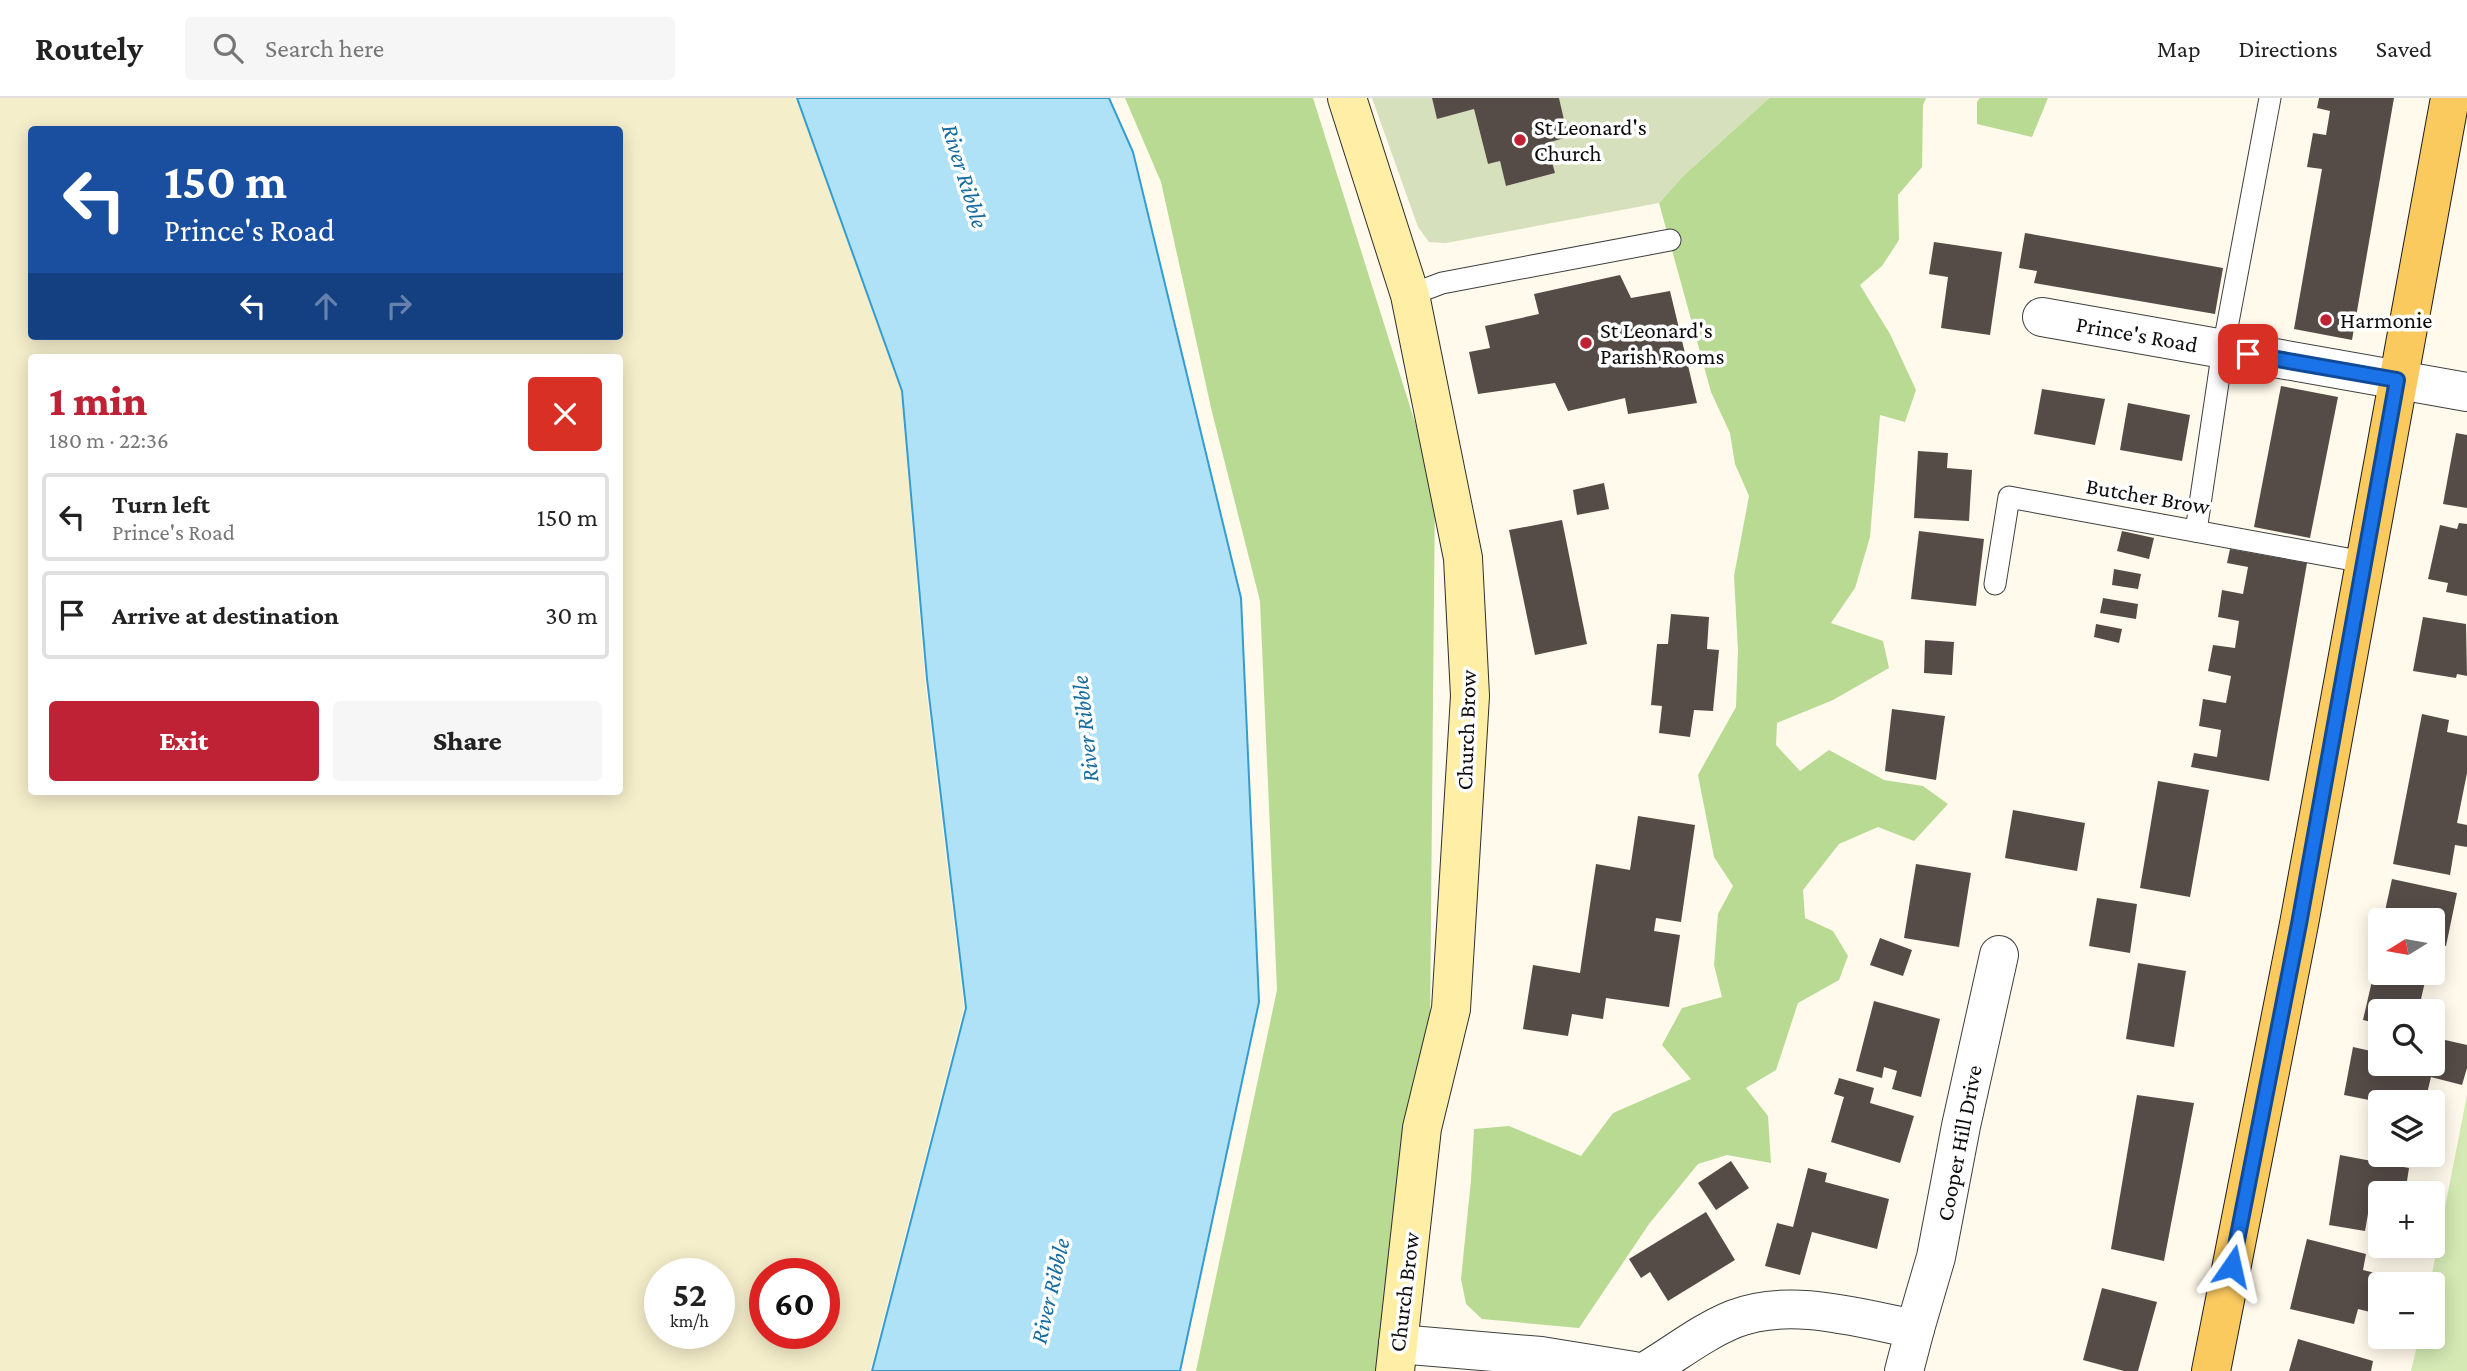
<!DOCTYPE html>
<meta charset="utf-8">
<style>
:root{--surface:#fff;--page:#f6f6f6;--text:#222;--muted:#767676;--line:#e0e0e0;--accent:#be2234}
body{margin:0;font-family:"Crimson Pro",serif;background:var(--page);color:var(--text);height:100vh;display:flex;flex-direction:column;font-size:26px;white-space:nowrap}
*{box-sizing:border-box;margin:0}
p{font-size:23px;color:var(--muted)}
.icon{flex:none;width:38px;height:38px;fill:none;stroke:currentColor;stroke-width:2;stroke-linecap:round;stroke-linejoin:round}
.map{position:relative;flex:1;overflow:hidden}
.side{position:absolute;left:28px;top:256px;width:595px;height:441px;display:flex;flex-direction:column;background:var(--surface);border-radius:7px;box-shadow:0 4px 18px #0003}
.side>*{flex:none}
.hud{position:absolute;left:28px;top:28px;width:595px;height:214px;border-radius:7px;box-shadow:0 4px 18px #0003;background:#1a4fa0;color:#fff;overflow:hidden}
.needle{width:46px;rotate:259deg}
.tools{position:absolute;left:2368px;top:810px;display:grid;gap:14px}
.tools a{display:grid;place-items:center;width:77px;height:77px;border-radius:7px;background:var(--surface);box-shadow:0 4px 18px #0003;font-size:35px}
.speed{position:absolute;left:644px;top:1160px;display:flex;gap:14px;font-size:35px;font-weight:700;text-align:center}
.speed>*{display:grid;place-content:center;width:91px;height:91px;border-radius:50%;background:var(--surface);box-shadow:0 4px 18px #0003;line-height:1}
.speed small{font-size:18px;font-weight:400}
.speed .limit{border:10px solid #d22;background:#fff;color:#111}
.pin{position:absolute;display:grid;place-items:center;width:60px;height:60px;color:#fff;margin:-30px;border-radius:14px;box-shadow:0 4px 10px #0006}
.me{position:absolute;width:77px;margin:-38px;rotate:11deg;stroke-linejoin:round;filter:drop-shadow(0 0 5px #0008)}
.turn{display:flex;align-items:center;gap:24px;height:147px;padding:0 21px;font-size:32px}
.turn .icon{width:91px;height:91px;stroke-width:2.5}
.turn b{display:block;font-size:49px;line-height:60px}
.lanes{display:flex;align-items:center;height:66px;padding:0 21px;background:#0003;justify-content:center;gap:35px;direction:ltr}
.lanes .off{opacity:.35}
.round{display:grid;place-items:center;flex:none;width:74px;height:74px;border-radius:7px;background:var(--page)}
.overview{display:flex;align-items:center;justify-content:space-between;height:119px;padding:0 21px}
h1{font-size:42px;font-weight:800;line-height:52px;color:var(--accent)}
.cta{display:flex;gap:14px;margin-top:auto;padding:14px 21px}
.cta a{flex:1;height:80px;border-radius:7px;background:var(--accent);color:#fff;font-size:28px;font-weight:800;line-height:80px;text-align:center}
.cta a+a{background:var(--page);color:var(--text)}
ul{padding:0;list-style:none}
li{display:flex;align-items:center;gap:21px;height:88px;margin:0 14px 10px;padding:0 7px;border:4px solid var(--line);border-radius:7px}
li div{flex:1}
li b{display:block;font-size:26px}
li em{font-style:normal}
header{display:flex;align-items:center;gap:42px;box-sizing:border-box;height:98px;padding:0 35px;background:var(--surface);border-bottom:2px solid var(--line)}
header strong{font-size:33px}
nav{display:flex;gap:38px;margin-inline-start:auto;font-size:24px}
.search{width:490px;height:63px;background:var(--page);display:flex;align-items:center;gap:18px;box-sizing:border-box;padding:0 24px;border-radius:7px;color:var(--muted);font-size:26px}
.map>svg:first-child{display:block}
.farmland{fill:#f5eecb;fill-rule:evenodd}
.green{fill:#d4e9b4}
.forest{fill:#b8da93}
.cemetery{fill:#d7e0bd}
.water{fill:#afe1f7;stroke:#349ccf;stroke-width:2}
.building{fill:#554c48}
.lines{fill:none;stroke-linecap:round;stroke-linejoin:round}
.lane-casing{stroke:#3f3f3f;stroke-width:23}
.street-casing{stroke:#3f3f3f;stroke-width:40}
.secondary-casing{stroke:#2e2e2e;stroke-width:40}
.primary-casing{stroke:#1d1d1d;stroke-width:40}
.lane{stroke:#fff;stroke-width:21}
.street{stroke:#fff;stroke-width:38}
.secondary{stroke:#ffefa6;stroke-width:38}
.primary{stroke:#fbca5f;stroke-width:38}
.route-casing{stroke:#114b97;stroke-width:18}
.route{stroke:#1a73e8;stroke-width:12}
.poi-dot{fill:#be2234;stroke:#fff;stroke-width:2.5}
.labels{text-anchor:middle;stroke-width:7;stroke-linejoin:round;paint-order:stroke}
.poi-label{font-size:23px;fill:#0c0c0c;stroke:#fff;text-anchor:start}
.street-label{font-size:23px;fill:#0c0c0c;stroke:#fff}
.water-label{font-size:24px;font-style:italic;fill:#146c9f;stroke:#fff}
</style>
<header>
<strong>Routely</strong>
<div class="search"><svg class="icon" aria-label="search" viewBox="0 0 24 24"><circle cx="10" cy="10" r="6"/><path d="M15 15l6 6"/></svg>Search here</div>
<nav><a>Map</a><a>Directions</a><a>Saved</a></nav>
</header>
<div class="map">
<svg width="2467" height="1273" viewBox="0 0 2467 1273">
<rect width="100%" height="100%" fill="#fffaeb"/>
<path class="farmland" d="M0 0H796L901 293 925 582 964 909 870 1273H0ZM32 32H620V238H32ZM32 259H620V693H32ZM660 1176H719V1236H660ZM824 1176V1236H765V1176Z"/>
<polygon class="green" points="2467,997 2467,1273 2411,1273 2419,1239 2432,1239 2432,1186 2430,1186"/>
<g class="forest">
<polygon points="1125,0 1313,0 1435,388 1430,930 1403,1273 1196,1273 1277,892 1260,503 1212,314 1161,84"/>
<polygon points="1769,0 1926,0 1923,7 1922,69 1898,97 1899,142 1882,168 1860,187 1890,236 1916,292 1905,324 1880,317 1870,439 1855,490 1831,525 1883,543 1889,570 1833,602 1777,625 1776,647 1800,673 1829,652 1884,682 1923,688 1948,706 1914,743 1878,729 1839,746 1803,792 1805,820 1833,833 1848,858 1839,882 1798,905 1776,972 1746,990 1768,1018 1771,1065 1727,1057 1698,1066 1649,1126 1579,1230 1482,1221 1466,1206 1461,1181 1471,1082 1474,1031 1509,1028 1581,1058 1613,1015 1691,981 1662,947 1682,910 1722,899 1714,867 1718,816 1733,788 1714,759 1698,677 1736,609 1738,552 1734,478 1749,398 1735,366 1730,335 1711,294 1659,105 1683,78"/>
<polygon points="1980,0 2048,0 2032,39 1977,26 1977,4"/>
</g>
<polygon class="cemetery" points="1372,0 1432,0 1437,20 1474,11 1488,66 1500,63 1507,88 1555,75 1547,45 1568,39 1559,0 1769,0 1683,78 1659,105 1446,145 1429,144 1418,129"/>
<polygon class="water" points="797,0 1109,0 1133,54 1241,500 1259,904 1180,1273 872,1273 966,910 927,581 902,293"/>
<g class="building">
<polygon points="1432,0 1559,0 1568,39 1547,45 1555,75 1506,88 1500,63 1488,66 1474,11 1437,21"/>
<polygon points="2319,0 2394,0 2352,242 2294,231 2322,71 2307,69 2313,35 2326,37 2330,13 2317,10"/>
<polygon points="2025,135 2223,170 2215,216 2034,185 2037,173 2019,170"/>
<polygon points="1934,144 2002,154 1990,237 1941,230 1948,179 1929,176"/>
<polygon points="1620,177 1631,200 1670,193 1697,305 1628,316 1625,300 1568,313 1555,285 1478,296 1469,254 1490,250 1485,228 1539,216 1534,196"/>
<polygon points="2281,288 2338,299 2310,440 2254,429"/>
<polygon points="2042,291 2105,301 2095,347 2034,336"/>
<polygon points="2128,305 2190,317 2182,363 2120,352"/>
<polygon points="2456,335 2467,337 2467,410 2443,406"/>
<polygon points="1918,353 1948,355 1947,370 1972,372 1969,423 1914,420"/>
<polygon points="1604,385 1609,411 1577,417 1573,392"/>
<polygon points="1562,422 1587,546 1535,557 1509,432"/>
<polygon points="2459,425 2467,426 2467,498 2446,494 2448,485 2428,481 2440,427 2457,431"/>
<polygon points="1919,433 1984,441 1976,508 1911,501"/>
<polygon points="2122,433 2154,440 2149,461 2117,453"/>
<polygon points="2230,451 2307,465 2269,683 2191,669 2194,655 2217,659 2221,632 2199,628 2203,601 2226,605 2231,578 2208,573 2213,547 2235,550 2239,523 2218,519 2222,492 2243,496 2248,469 2227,465"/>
<polygon points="2114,471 2141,476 2138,491 2112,487"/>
<polygon points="2103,500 2138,506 2136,521 2100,515"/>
<polygon points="1671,516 1709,519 1707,551 1719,552 1713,613 1694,612 1690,639 1659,635 1662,608 1651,607 1657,546 1668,546"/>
<polygon points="2423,519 2466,526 2467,578 2457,576 2456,580 2413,573"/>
<polygon points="2096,526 2122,531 2119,545 2094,539"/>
<polygon points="1925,542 1954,544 1952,577 1924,575"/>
<polygon points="1892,611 1945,618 1936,682 1885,673"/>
<polygon points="2422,616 2449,622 2447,634 2467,638 2467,675 2457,725 2467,727 2467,749 2455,747 2450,777 2393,766"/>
<polygon points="2158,683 2209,692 2190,799 2140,790"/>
<polygon points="2013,712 2085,725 2077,773 2005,760"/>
<polygon points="1638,718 1695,727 1681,824 1656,820 1654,833 1680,837 1669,909 1606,900 1603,921 1572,916 1568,938 1523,931 1533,867 1580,875 1596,766 1630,772"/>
<polygon points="1916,766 1971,775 1959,849 1904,840"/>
<polygon points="2392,781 2457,795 2446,848 2432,845 2432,822 2383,822"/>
<polygon points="2097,800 2137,806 2130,855 2089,848"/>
<polygon points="1880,840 1912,852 1903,878 1870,867"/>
<polygon points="2378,857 2380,858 2380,875 2427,875 2418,914 2380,914 2380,926 2363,922"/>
<polygon points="2138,865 2186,873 2174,949 2126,941"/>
<polygon points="1874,903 1940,921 1921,999 1892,991 1897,973 1884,969 1882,980 1856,973"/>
<polygon points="2432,939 2467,947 2467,970 2462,987 2431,979 2425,1004 2379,1004 2344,997 2353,949 2380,955 2380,966 2432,966"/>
<polygon points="1839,980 1874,990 1870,1005 1914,1018 1900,1065 1831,1044 1844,999 1834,996"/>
<polygon points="2137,997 2194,1005 2164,1163 2111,1151"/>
<polygon points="2340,1057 2409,1070 2405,1096 2380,1096 2380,1118 2368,1116 2365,1133 2329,1127"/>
<polygon points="1731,1063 1749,1090 1716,1112 1698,1085"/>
<polygon points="1808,1070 1827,1075 1825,1084 1889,1101 1877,1151 1812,1134 1800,1177 1765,1168 1777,1125 1793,1129"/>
<polygon points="1706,1114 1735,1162 1668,1203 1650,1174 1641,1180 1629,1161"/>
<polygon points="2307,1141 2366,1156 2363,1172 2383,1177 2374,1215 2358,1211 2354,1226 2290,1211"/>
<polygon points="2102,1190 2157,1204 2138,1273 2124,1273 2083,1262"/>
<polygon points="2298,1241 2373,1263 2371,1273 2289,1273"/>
</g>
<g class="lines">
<defs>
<g id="lane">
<polyline points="1410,197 1442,185 1670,142"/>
<polyline points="2196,433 2223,251 2270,0"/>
<polyline points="1995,486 2009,399 2364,464"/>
</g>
<g id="street">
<polyline points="2042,219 2467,294"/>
<polyline points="1915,1231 1936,1159 1961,1028 1999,857"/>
<polyline points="1398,1246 1541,1258 1634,1273"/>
<path d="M1646 1273C1675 1256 1702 1234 1734 1221 1790 1199 1858 1220 1915 1231L1904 1273"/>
</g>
<polyline id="secondary" points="1347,0 1410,197 1463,460 1470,598 1451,911 1422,1030 1395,1273"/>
<polyline id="primary" points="2211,1273 2299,826 2450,0"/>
</defs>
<use href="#lane" class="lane-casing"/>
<use href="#street" class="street-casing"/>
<use href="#secondary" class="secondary-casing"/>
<use href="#primary" class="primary-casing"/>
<use href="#lane" class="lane"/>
<use href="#street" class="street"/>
<use href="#secondary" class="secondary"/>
<use href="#primary" class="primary"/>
</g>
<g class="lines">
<defs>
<polyline id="route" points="2232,1168 2299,826 2397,282 2248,256"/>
</defs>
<use href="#route" class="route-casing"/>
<use href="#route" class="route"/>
</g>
<g class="poi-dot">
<circle cx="1520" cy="42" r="7"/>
<circle cx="2326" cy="222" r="7"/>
<circle cx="1586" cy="245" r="7"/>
</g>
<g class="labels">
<g class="poi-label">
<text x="1534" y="37">St Leonard's<tspan x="1534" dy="26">Church</tspan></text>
<text x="2340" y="230">Harmonie</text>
<text x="1600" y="240">St Leonard's<tspan x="1600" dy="26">Parish Rooms</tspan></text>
</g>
<g class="street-label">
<text transform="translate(2137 236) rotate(10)" y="8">Prince's Road</text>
<text transform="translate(2148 398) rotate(10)" y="8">Butcher Brow</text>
<text transform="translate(1466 632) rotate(-88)" y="8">Church Brow</text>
<text transform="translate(1959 1045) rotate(-79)" y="8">Cooper Hill Drive</text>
<text transform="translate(1404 1194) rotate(-83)" y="8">Church Brow</text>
</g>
<g class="water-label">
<text transform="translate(965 78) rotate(73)" y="8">River Ribble</text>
<text transform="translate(1085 631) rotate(-96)" y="8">River Ribble</text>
<text transform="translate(1050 1193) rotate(-77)" y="8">River Ribble</text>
</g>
</g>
</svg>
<div class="tools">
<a><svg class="needle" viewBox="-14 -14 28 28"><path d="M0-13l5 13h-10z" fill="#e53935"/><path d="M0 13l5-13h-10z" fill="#767676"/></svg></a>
<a><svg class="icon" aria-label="search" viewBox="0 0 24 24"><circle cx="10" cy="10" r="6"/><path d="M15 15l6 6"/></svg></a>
<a><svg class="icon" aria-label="layers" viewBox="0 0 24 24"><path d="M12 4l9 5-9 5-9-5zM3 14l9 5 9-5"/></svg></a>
<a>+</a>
<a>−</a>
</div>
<div class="speed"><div>52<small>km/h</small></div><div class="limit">60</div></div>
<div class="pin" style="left:2248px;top:256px;background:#d93025"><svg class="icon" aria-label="arrive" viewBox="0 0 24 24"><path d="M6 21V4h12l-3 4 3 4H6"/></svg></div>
<svg class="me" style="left:2232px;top:1168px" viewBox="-20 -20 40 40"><path d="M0-17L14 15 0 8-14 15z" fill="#1a73e8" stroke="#fff" stroke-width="4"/></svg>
<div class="hud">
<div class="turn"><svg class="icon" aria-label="left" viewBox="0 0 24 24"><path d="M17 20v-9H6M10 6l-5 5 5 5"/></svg><div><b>150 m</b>Prince's Road</div></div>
<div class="lanes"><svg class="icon" aria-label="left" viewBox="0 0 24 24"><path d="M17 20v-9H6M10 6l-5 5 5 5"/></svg><svg class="icon off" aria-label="ahead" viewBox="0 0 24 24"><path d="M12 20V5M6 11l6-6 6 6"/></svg><svg class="icon off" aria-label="right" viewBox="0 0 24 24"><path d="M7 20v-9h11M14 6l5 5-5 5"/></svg></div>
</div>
<section class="side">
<div class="overview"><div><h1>1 min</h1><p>180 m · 22:36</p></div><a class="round" style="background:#d93025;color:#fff"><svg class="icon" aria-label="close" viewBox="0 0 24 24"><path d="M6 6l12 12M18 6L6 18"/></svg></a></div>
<ul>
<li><svg class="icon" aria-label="left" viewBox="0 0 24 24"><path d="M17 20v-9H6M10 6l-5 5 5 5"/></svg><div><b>Turn left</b><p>Prince's Road</p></div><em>150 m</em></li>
<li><svg class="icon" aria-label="arrive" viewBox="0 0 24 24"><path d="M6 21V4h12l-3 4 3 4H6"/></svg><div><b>Arrive at destination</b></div><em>30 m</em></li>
</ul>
<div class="cta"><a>Exit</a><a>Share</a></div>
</section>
</div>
